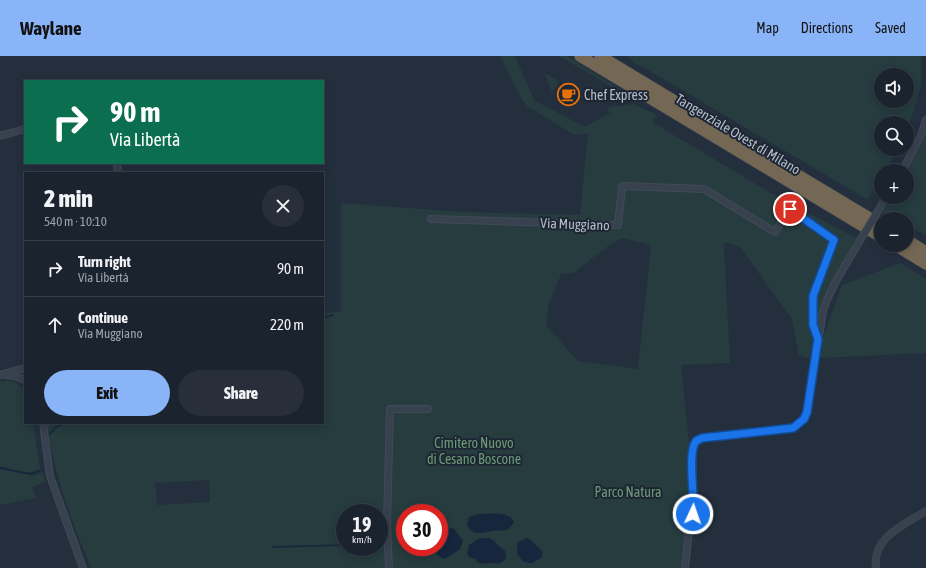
<!DOCTYPE html>
<meta charset="utf-8">
<style>
:root{--surface:#1b232e;--page:#282f3a;--text:#f1f3f6;--muted:#a0a4aa;--line:#39404a;--accent:#8ab4f8}
body{margin:0;font-family:"Asap Condensed",sans-serif;background:var(--page);color:var(--text);height:100vh;display:flex;flex-direction:column;font-size:15px;white-space:nowrap}
*{box-sizing:border-box;margin:0}
p{font-size:13px;color:var(--muted)}
.icon{flex:none;width:22px;height:22px;fill:none;stroke:currentColor;stroke-width:2;stroke-linecap:round;stroke-linejoin:round}
.map{position:relative;flex:1;overflow:hidden}
.side{position:absolute;left:24px;top:116px;width:300px;height:252px;display:flex;flex-direction:column;background:var(--surface);border-radius:0px;box-shadow:0 2px 10px #0003,0 0 0 1px var(--line)}
.side>*{flex:none}
.top-card{position:absolute;left:24px;top:24px;width:300px;height:84px;border-radius:0px;box-shadow:0 2px 10px #0003,0 0 0 1px var(--line);background:#0b6e4f;color:#fff;overflow:hidden}
.tools{position:absolute;left:874px;top:12px;display:grid;gap:8px}
.tools a{display:grid;place-items:center;width:40px;height:40px;border-radius:50%;background:var(--surface);box-shadow:0 2px 10px #0003,0 0 0 1px var(--line);font-size:20px}
.speed{position:absolute;left:336px;top:448px;display:flex;gap:8px;font-size:20px;font-weight:700;text-align:center}
.speed>*{display:grid;place-content:center;width:52px;height:52px;border-radius:50%;background:var(--surface);box-shadow:0 2px 10px #0003,0 0 0 1px var(--line);line-height:1}
.speed small{font-size:10px;font-weight:400}
.speed .limit{border:6px solid #d22;background:#fff;color:#111}
.pin{position:absolute;display:grid;place-items:center;width:34px;height:34px;color:#fff;margin:-17px;border:2px solid #fff;border-radius:50%;box-shadow:0 1px 4px #0007}
.me{position:absolute;width:44px;margin:-22px;rotate:3deg;stroke-linejoin:round;filter:drop-shadow(0 0 3px #0008)}
.turn{display:flex;align-items:center;gap:14px;height:84px;padding:0 20px;font-size:18px}
.turn .icon{width:52px;height:52px;stroke-width:2.5}
.turn b{display:block;font-size:28px;line-height:34px}
.round{display:grid;place-items:center;flex:none;width:42px;height:42px;border-radius:21px;background:var(--page)}
.overview{display:flex;align-items:center;justify-content:space-between;height:68px;padding:0 20px}
h1{font-size:24px;font-weight:800;line-height:30px}
.action{display:flex;gap:8px;margin-top:auto;padding:8px 20px}
.action a{flex:1;height:46px;border-radius:24px;background:var(--accent);color:#111;font-size:16px;font-weight:800;line-height:46px;text-align:center}
.action a+a{background:var(--page);color:var(--text)}
ul{padding:0;list-style:none}
li{display:flex;align-items:center;gap:12px;height:56px;padding:0 20px;border-top:1px solid var(--line)}
li div{flex:1}
li b{display:block;font-size:15px}
li em{font-style:normal}
header{display:flex;align-items:center;gap:24px;box-sizing:border-box;height:56px;padding:0 20px;background:var(--accent);color:#111}
header strong{font-size:19px}
nav{display:flex;gap:22px;margin-inline-start:auto;font-size:14px}
.map>svg:first-child{display:block}
.green{fill:#263c3f;fill-rule:evenodd}
.water{fill:#17263c}
.lines{fill:none;stroke-linecap:round;stroke-linejoin:round}
.stream{stroke:#17263c;stroke-width:1.5}
.minor-casing{stroke:#414a57;stroke-width:8}
.tertiary-casing{stroke:#414a57;stroke-width:8}
.motorway-casing{stroke:#434c59;stroke-width:12}
.minor{stroke:#38414e;stroke-width:6}
.tertiary{stroke:#38414e;stroke-width:7}
.motorway{stroke:#746855;stroke-width:11}
.minor-bridge-casing{stroke:#414a57;stroke-width:8;stroke-linecap:butt}
.minor-bridge{stroke:#38414e;stroke-width:6}
.route-casing{stroke:#114b97;stroke-width:10}
.route{stroke:#1a73e8;stroke-width:7}
.labels{text-anchor:middle;stroke-width:4;stroke-linejoin:round;paint-order:stroke}
.poi-label{font-size:14px;fill:#b4bcc9;stroke:#1d2633;text-anchor:start}
.street-label{font-size:14px;fill:#b4bcc9;stroke:#1d2633}
.park-label{font-size:14px;fill:#6b9a76;stroke:#1d2633}
</style>
<header>
<strong>Waylane</strong>
<nav><a>Map</a><a>Directions</a><a>Saved</a></nav>
</header>
<div class="map">
<svg width="926" height="512" viewBox="0 0 926 512">
<rect width="100%" height="100%" fill="#242f3e"/>
<g class="green">
<path d="M500 0H515L534 44 581 69 585 71 610 57 607 51 634 48 657 59 652 66 778 141 856 182 824 242 820 256 811 303 799 299 792 263 740 191 727 186 724 188 730 307 681 309 689 386 692 441 683 512H91C71 464 54 418 47 367H323V257L341 256V147L462 156 580 159 588 77 577 79 571 77 527 50 520 40ZM622 182 651 189 638 313 578 305 546 269 549 248 561 218 573 217 608 190ZM209 424 210 446 157 449 155 427ZM345 457H379V491H345ZM405 457H439V481L441 477 454 473 463 485 460 493 447 502 435 494 436 491H405ZM478 458 507 459C503 464 499 471 494 474 486 479 473 478 467 470ZM527 482 543 496 522 504C517 498 515 494 518 486ZM494 484 497 488 491 507 484 508 476 503Z"/>
<polygon points="559,0 567,0 635,43 624,38"/>
<path d="M627 0H921V30L907 76V67H881V93H899L885 115H881V122L868 144 648 14 639 9 638 10ZM881 19H907V45H881Z"/>
<polygon points="544,16 559,26 552,36"/>
<polygon points="926,81 926,179 907,170 907,163 894,163 882,157 892,141 907,141 907,115"/>
<polygon points="900,207 926,223 926,297 821,302 821,288 842,229"/>
<path d="M0 325H13L25 333V367H33L40 413C27 420 14 413 0 410Z"/>
<polygon points="0,413 34,420 42,416 45,426 32,431 36,442 0,449"/>
</g>
<g class="water">
<path d="M478 458C488 458 512 454 514 467L507 474C502 475 495 474 491 475 481 477 471 481 467 467L469 461Z"/>
<polygon points="450,472 454,473 463,485 460,493 444,503 437,499 436,491 439,491 441,477"/>
<path d="M480 482H490L505 495 506 502C501 508 499 508 492 507 485 506 482 510 476 505V503L469 501 467 497 469 489Z"/>
<polygon points="527,482 532,485 543,496 541,502 532,507 524,506 517,498 518,486"/>
</g>
<g class="lines">
<g class="stream">
<polyline points="323,262 333,259"/>
<polyline points="48,380 55,372 64,367"/>
<polyline points="0,412 30,418 39,415"/>
<polyline points="272,491 345,489"/>
</g>
<defs>
<g id="minor">
<polyline points="0,80 25,73"/>
<polyline points="116,107 119,117"/>
<polyline points="902,115 921,80 926,64"/>
<polyline points="881,150 886,141"/>
<path d="M431 163 618 169 622 130 704 133 775 176 790 153 834 184C821 220 804 244 818 283"/>
<polyline points="0,319 25,312"/>
<polyline points="6,319 14,320 25,324"/>
<polyline points="43,367 50,420 83,512"/>
<polyline points="389,512 387,468 390,353 428,353"/>
<path d="M685 512 689 475 694 449 692 397 694 388 702 382 793 372 804 363 807 356 823 255C831 230 846 209 859 186"/>
</g>
<path id="tertiary" d="M876 512C872 481 904 469 926 455"/>
<g id="motorway">
<polyline points="580,0 881,181"/>
<polyline points="600,0 881,169"/>
<polyline points="907,184 926,196"/>
<polyline points="895,189 926,208"/>
</g>
</defs>
<use href="#minor" class="minor-casing"/>
<use href="#tertiary" class="tertiary-casing"/>
<use href="#motorway" class="motorway-casing"/>
<use href="#minor" class="minor"/>
<use href="#tertiary" class="tertiary"/>
<use href="#motorway" class="motorway"/>
<defs>
<polyline id="minor-bridge" points="859,186 881,150"/>
</defs>
<use href="#minor-bridge" class="minor-bridge-casing"/>
<use href="#minor-bridge" class="minor-bridge"/>
</g>
<g class="lines">
<defs>
<path id="route" d="M693 458C695 440 687 397 696 385L702 382 793 372 804 363 807 356 818 283 813 269V240L834 184 790 153"/>
</defs>
<use href="#route" class="route-casing"/>
<use href="#route" class="route"/>
</g>
<defs>
<symbol id="cafe-ring" viewBox="-11 -11 22 22"><circle r="9.5" fill="#1d2633" stroke="#e8710a" stroke-width="1.5"/><path d="M-5.5-4.5H6V0H3Q3 3.5 0 3.5H-2.5Q-5.5 3.5-5.5 0ZM3-3.2v2h1.7v-2ZM-6 4.5H4V6H-6Z" fill="#e8710a"/></symbol>
</defs>
<g fill-rule="evenodd">
<use href="#cafe-ring" x="556" y="26" width="25" height="25"/>
</g>
<g class="labels">
<g class="poi-label">
<text x="584" y="44">Chef Express</text>
</g>
<g class="street-label">
<text transform="translate(738 78) rotate(31)" y="5">Tangenziale Ovest di Milano</text>
<text transform="translate(575 168) rotate(2)" y="5">Via Muggiano</text>
</g>
<g class="park-label">
<text x="474" y="392">Cimitero Nuovo<tspan x="474" dy="16">di Cesano Boscone</tspan></text>
<text x="628" y="441">Parco Natura</text>
</g>
</g>
</svg>
<div class="tools">
<a><svg class="icon" aria-label="sound" viewBox="0 0 24 24"><path d="M4 9h4l5-4v14l-5-4H4zM17 9q2 3 0 6"/></svg></a>
<a><svg class="icon" aria-label="search" viewBox="0 0 24 24"><circle cx="10" cy="10" r="6"/><path d="M15 15l6 6"/></svg></a>
<a>+</a>
<a>−</a>
</div>
<div class="speed"><div>19<small>km/h</small></div><div class="limit">30</div></div>
<div class="pin" style="left:790px;top:153px;background:#d93025"><svg class="icon" aria-label="arrive" viewBox="0 0 24 24"><path d="M6 21V4h12l-3 4 3 4H6"/></svg></div>
<svg class="me" style="left:693px;top:458px" viewBox="-20 -20 40 40"><circle r="17" fill="#1a73e8" stroke="#fff" stroke-width="3"/><path d="M0-11L8 9 0 5-8 9z" fill="#fff"/></svg>
<div class="top-card">
<div class="turn"><svg class="icon" aria-label="right" viewBox="0 0 24 24"><path d="M7 20v-9h11M14 6l5 5-5 5"/></svg><div><b>90 m</b>Via Libertà</div></div>
</div>
<section class="side">
<div class="overview"><div><h1>2 min</h1><p>540 m · 10:10</p></div><a class="round"><svg class="icon" aria-label="close" viewBox="0 0 24 24"><path d="M6 6l12 12M18 6L6 18"/></svg></a></div>
<ul>
<li><svg class="icon" aria-label="right" viewBox="0 0 24 24"><path d="M7 20v-9h11M14 6l5 5-5 5"/></svg><div><b>Turn right</b><p>Via Libertà</p></div><em>90 m</em></li>
<li><svg class="icon" aria-label="ahead" viewBox="0 0 24 24"><path d="M12 20V5M6 11l6-6 6 6"/></svg><div><b>Continue</b><p>Via Muggiano</p></div><em>220 m</em></li>
</ul>
<div class="action"><a>Exit</a><a>Share</a></div>
</section>
</div>
